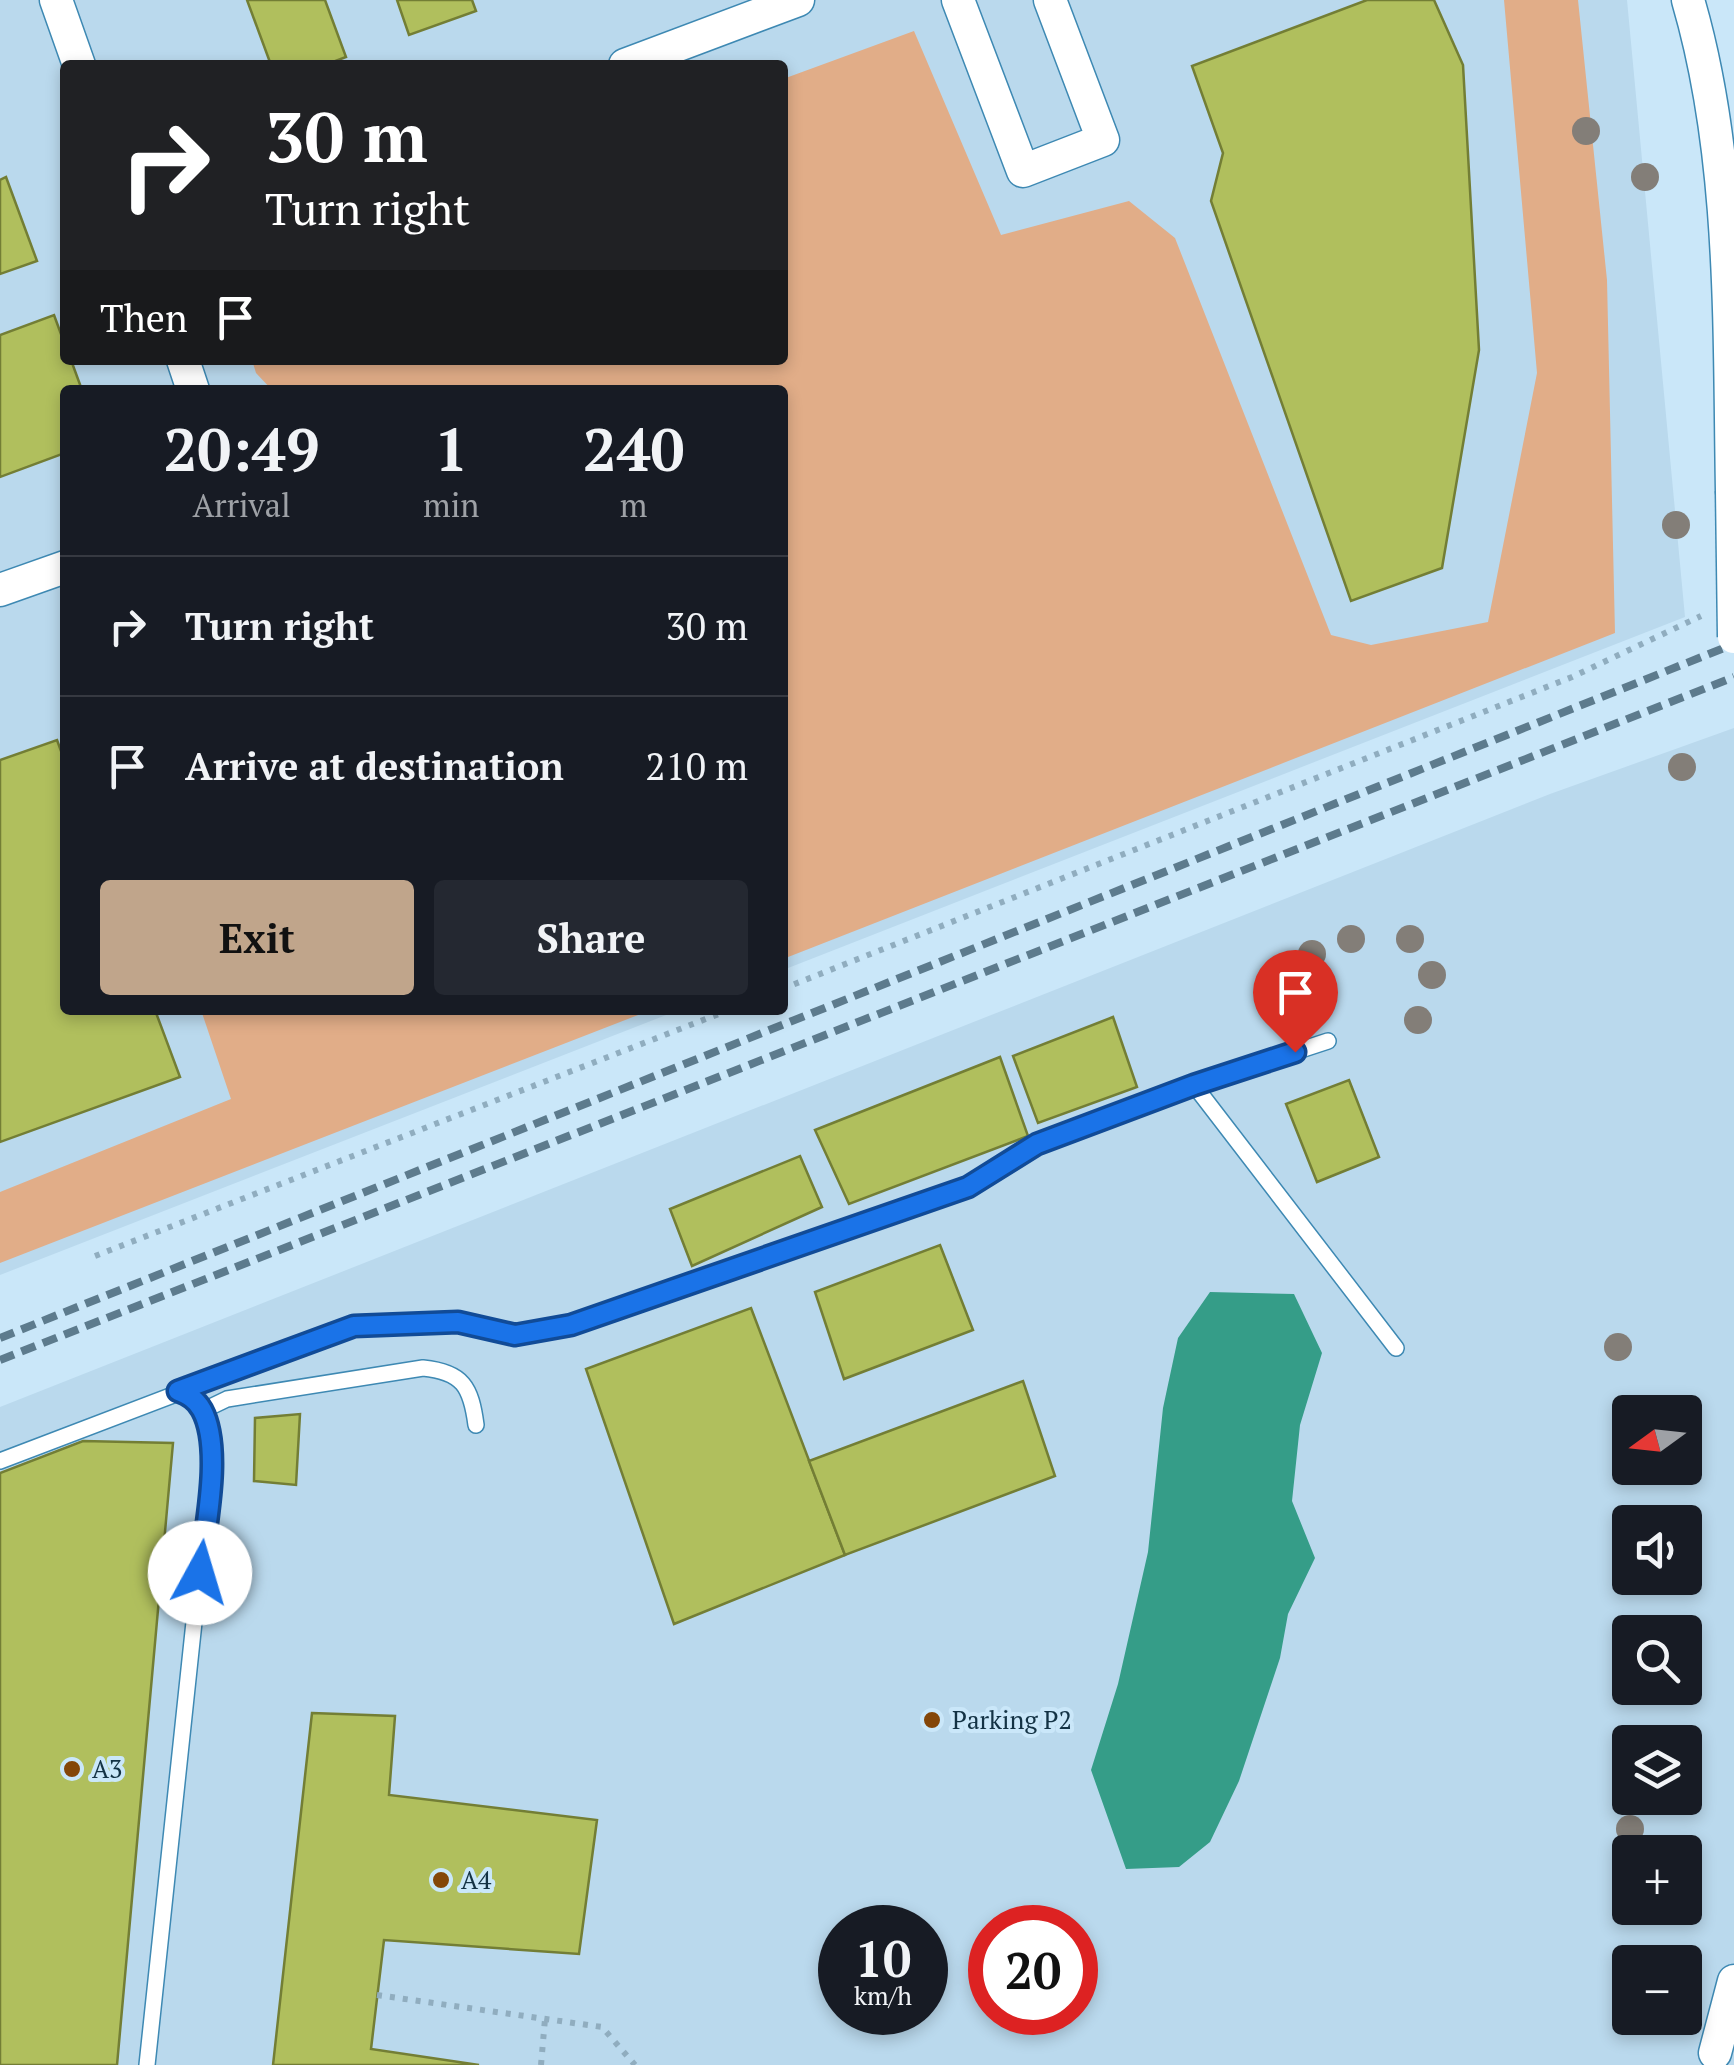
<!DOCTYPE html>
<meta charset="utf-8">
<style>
:root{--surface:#171b24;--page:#242831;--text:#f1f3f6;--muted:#9ea1a6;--line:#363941;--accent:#c0a58b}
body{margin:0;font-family:"PT Serif",serif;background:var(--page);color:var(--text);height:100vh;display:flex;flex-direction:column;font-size:38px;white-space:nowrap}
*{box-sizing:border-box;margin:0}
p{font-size:32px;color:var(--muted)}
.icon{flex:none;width:55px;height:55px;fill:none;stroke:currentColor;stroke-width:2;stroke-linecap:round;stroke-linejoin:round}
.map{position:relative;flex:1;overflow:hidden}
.sheet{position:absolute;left:60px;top:385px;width:728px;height:630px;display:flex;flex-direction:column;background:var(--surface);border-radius:10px;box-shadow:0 5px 15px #0003}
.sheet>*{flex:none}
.top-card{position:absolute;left:60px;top:60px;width:728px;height:305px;border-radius:10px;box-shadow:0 5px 15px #0003;background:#202124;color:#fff;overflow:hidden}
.needle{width:65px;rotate:255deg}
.tools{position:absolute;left:1612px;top:1395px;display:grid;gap:20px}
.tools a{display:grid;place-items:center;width:90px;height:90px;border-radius:10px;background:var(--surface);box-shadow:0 5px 15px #0003;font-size:50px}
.speed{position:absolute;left:818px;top:1905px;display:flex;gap:20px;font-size:50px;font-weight:700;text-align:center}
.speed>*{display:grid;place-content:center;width:130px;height:130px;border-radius:50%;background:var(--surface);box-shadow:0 5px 15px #0003;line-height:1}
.speed small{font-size:25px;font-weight:400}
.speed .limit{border:15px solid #d22;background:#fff;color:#111}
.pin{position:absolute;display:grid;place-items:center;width:85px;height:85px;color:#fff;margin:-102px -42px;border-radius:50% 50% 50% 0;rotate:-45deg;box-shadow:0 0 10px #0007}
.pin .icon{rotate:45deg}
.me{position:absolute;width:110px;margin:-55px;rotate:6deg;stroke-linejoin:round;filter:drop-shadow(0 0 8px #0008)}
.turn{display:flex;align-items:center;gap:35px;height:210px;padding:0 40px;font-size:45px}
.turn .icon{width:130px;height:130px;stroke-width:2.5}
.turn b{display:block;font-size:70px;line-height:85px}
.then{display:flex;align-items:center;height:95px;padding:0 40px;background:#0003;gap:20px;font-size:38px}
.eta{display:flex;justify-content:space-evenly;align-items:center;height:170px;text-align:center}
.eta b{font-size:60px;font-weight:800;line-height:70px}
.cta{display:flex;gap:20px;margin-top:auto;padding:20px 40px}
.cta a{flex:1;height:115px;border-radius:10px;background:var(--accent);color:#111;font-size:40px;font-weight:800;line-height:115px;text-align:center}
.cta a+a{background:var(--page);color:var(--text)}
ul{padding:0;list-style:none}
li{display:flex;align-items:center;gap:30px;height:140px;padding:0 40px;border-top:2px solid var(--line)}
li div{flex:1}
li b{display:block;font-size:38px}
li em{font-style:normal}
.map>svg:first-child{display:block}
.built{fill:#bad9ed;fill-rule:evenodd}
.green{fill:#e1ad88}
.water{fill:#359d88}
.building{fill:#b0bf5d;stroke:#737e35;stroke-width:2.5}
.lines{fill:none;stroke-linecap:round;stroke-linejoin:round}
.lane-casing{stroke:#3e89b3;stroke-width:18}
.street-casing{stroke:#3e89b3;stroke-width:35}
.path{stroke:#90adbf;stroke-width:6;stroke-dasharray:5 8;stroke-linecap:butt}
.lane{stroke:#fff;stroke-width:15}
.street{stroke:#fff;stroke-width:32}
.rail{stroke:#5d7b8d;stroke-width:8;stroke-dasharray:15 8;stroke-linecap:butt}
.street-bridge-casing{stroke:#3e89b3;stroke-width:35;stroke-linecap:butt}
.street-bridge{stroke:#fff;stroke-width:32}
.tree{fill:#837e78}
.route-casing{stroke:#114b97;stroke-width:25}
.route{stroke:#1a73e8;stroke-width:18}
.poi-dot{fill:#844608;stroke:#cae7f9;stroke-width:4}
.labels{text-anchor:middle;stroke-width:8;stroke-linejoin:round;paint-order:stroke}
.poi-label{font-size:25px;fill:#133244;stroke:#cae7f9;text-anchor:start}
</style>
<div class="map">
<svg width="1734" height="2065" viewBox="0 0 1734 2065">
<rect width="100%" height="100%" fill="#cae7f9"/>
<g class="built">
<path d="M0 0H1627L1685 617 783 970 782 390H65V1010H679L0 1275ZM65 65H782V360H65Z"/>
<path d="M1734 728V2065H0V1407L1550 794ZM1630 1412H1685V1468H1630ZM1630 1522H1685V1578H1630ZM1630 1632H1685V1688H1630ZM1630 1742H1685V1798H1630ZM1630 1852H1685V1908H1630ZM840 1928H925V2012H840ZM990 1928H1075V2012H990ZM1630 1962H1685V2018H1630Z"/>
</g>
<g class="green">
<polygon points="1504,0 1578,0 1607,280 1615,633 783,959 782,390 272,390 256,373 252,360 782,360 783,79 914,31 1001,235 1129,201 1175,238 1331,635 1371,645 1488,622 1537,373"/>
<polygon points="201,1010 651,1010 0,1263 0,1192 231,1099"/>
</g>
<polygon class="water" points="1210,1292 1294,1294 1322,1353 1300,1425 1292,1501 1315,1558 1288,1614 1280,1658 1239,1781 1210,1842 1179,1867 1126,1869 1091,1770 1118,1684 1148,1552 1163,1408 1178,1338"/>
<g class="building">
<polygon points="247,0 325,0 346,57 325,65 271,65"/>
<polygon points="397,0 472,0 476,11 409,35"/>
<polygon points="1367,0 1434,0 1463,65 1479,350 1442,568 1351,601 1211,201 1223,153 1192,66"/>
<polygon points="6,177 37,261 0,274 0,180"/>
<polygon points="54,315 65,345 65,360 71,360 82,390 65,390 65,453 0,477 0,335"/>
<polygon points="57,740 65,762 65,1010 155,1010 180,1077 0,1142 0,760"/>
<polygon points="1113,1017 1137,1087 1038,1123 1013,1056"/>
<polygon points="1000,1057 1028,1136 849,1204 815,1130"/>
<polygon points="1349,1080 1379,1157 1317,1182 1286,1104"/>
<polygon points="800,1156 822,1207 692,1266 670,1209"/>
<polygon points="940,1245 973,1330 844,1379 815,1292"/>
<polygon points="751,1308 845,1555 674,1624 586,1369"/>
<polygon points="1023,1381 1055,1476 845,1555 809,1461"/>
<polygon points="300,1414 296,1485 254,1481 255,1418"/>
<polygon points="83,1441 173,1443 117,2065 0,2065 0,1473"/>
<polygon points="312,1713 395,1716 389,1795 597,1820 579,1954 384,1940 371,2049 479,2065 273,2065"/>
</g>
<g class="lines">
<defs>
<g id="lane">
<polyline points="1194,1085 1328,1041"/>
<path d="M202 1411 227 1399 423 1368C463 1372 471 1387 476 1425"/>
<polyline points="0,1461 354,1326 457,1322 515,1335 571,1325 967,1187 1037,1144 1194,1085 1396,1348"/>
<path d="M147 2065 211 1462C208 1432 208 1404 178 1391"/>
</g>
<g id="street">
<polyline points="56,0 79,65"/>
<polyline points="958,0 1023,171 1103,140 1050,0"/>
<path d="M1688 0C1734 157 1729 328 1732 491"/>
<polyline points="625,65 798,0"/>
<polyline points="183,360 193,390"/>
<polyline points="0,590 65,567"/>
<polyline points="1715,2053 1734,1981"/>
</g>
</defs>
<use href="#lane" class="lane-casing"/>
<use href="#street" class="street-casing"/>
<g class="path">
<polyline points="782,989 1572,677 1701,616"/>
<polyline points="95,1256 729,1010"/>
<polyline points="377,1995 602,2027 635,2065"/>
<polyline points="541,2065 545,2019"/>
</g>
<use href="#lane" class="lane"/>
<use href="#street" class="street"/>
<g class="rail">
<polyline points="0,1338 1734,644"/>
<polyline points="0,1360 1734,677"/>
</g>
<defs>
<polyline id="street-bridge" points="1732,491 1734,637"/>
</defs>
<use href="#street-bridge" class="street-bridge-casing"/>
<use href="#street-bridge" class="street-bridge"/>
</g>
<g class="tree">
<circle cx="1586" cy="131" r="14"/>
<circle cx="1645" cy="177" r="14"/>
<circle cx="1676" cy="525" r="14"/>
<circle cx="1682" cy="767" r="14"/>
<circle cx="1351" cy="939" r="14"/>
<circle cx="1410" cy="939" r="14"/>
<circle cx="1312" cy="954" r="14"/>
<circle cx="1432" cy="975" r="14"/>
<circle cx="1418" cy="1020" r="14"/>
<circle cx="1618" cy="1347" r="14"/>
<circle cx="1630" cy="1829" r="14"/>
</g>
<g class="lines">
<defs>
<path id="route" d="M200 1573C205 1529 223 1449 202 1410 196 1399 188 1395 178 1391L354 1326 458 1322 515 1335 571 1325 968 1187 1037 1144 1194 1085 1295 1052"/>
</defs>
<use href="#route" class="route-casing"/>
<use href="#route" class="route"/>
</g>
<g class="poi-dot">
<circle cx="932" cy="1720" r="10"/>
<circle cx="72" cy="1769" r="10"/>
<circle cx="441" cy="1880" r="10"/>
</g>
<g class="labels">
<g class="poi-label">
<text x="952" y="1729">Parking P2</text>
<text x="92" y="1778">A3</text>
<text x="461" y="1889">A4</text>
</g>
</g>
</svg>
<div class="tools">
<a><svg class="needle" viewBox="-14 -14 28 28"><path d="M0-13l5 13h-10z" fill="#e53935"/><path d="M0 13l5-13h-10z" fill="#9ea1a6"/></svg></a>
<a><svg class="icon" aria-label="sound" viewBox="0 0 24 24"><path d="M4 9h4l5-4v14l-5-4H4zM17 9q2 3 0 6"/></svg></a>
<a><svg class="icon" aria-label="search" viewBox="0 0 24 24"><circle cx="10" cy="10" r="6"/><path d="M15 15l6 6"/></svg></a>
<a><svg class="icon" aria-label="layers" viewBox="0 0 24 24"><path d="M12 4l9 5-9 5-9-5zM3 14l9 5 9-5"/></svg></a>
<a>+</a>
<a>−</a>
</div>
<div class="speed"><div>10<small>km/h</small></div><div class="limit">20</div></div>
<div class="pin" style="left:1295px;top:1052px;background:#d93025"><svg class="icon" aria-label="arrive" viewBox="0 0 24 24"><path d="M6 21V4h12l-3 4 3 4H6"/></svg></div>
<svg class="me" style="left:200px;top:1573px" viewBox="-20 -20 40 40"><circle r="19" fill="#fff"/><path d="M0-13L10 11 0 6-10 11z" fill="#1a73e8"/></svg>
<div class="top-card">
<div class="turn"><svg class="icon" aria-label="right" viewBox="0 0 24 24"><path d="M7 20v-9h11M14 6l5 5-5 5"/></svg><div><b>30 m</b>Turn right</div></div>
<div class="then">Then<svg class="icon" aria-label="arrive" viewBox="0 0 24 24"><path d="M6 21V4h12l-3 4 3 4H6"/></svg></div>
</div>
<section class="sheet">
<div class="eta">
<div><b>20:49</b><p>Arrival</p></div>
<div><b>1</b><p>min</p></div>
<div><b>240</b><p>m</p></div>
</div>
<ul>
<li><svg class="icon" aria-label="right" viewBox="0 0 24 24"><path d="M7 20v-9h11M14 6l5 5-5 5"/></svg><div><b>Turn right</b></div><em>30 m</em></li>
<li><svg class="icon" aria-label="arrive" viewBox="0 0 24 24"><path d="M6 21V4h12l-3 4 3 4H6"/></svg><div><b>Arrive at destination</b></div><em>210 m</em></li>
</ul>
<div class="cta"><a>Exit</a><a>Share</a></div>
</section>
</div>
